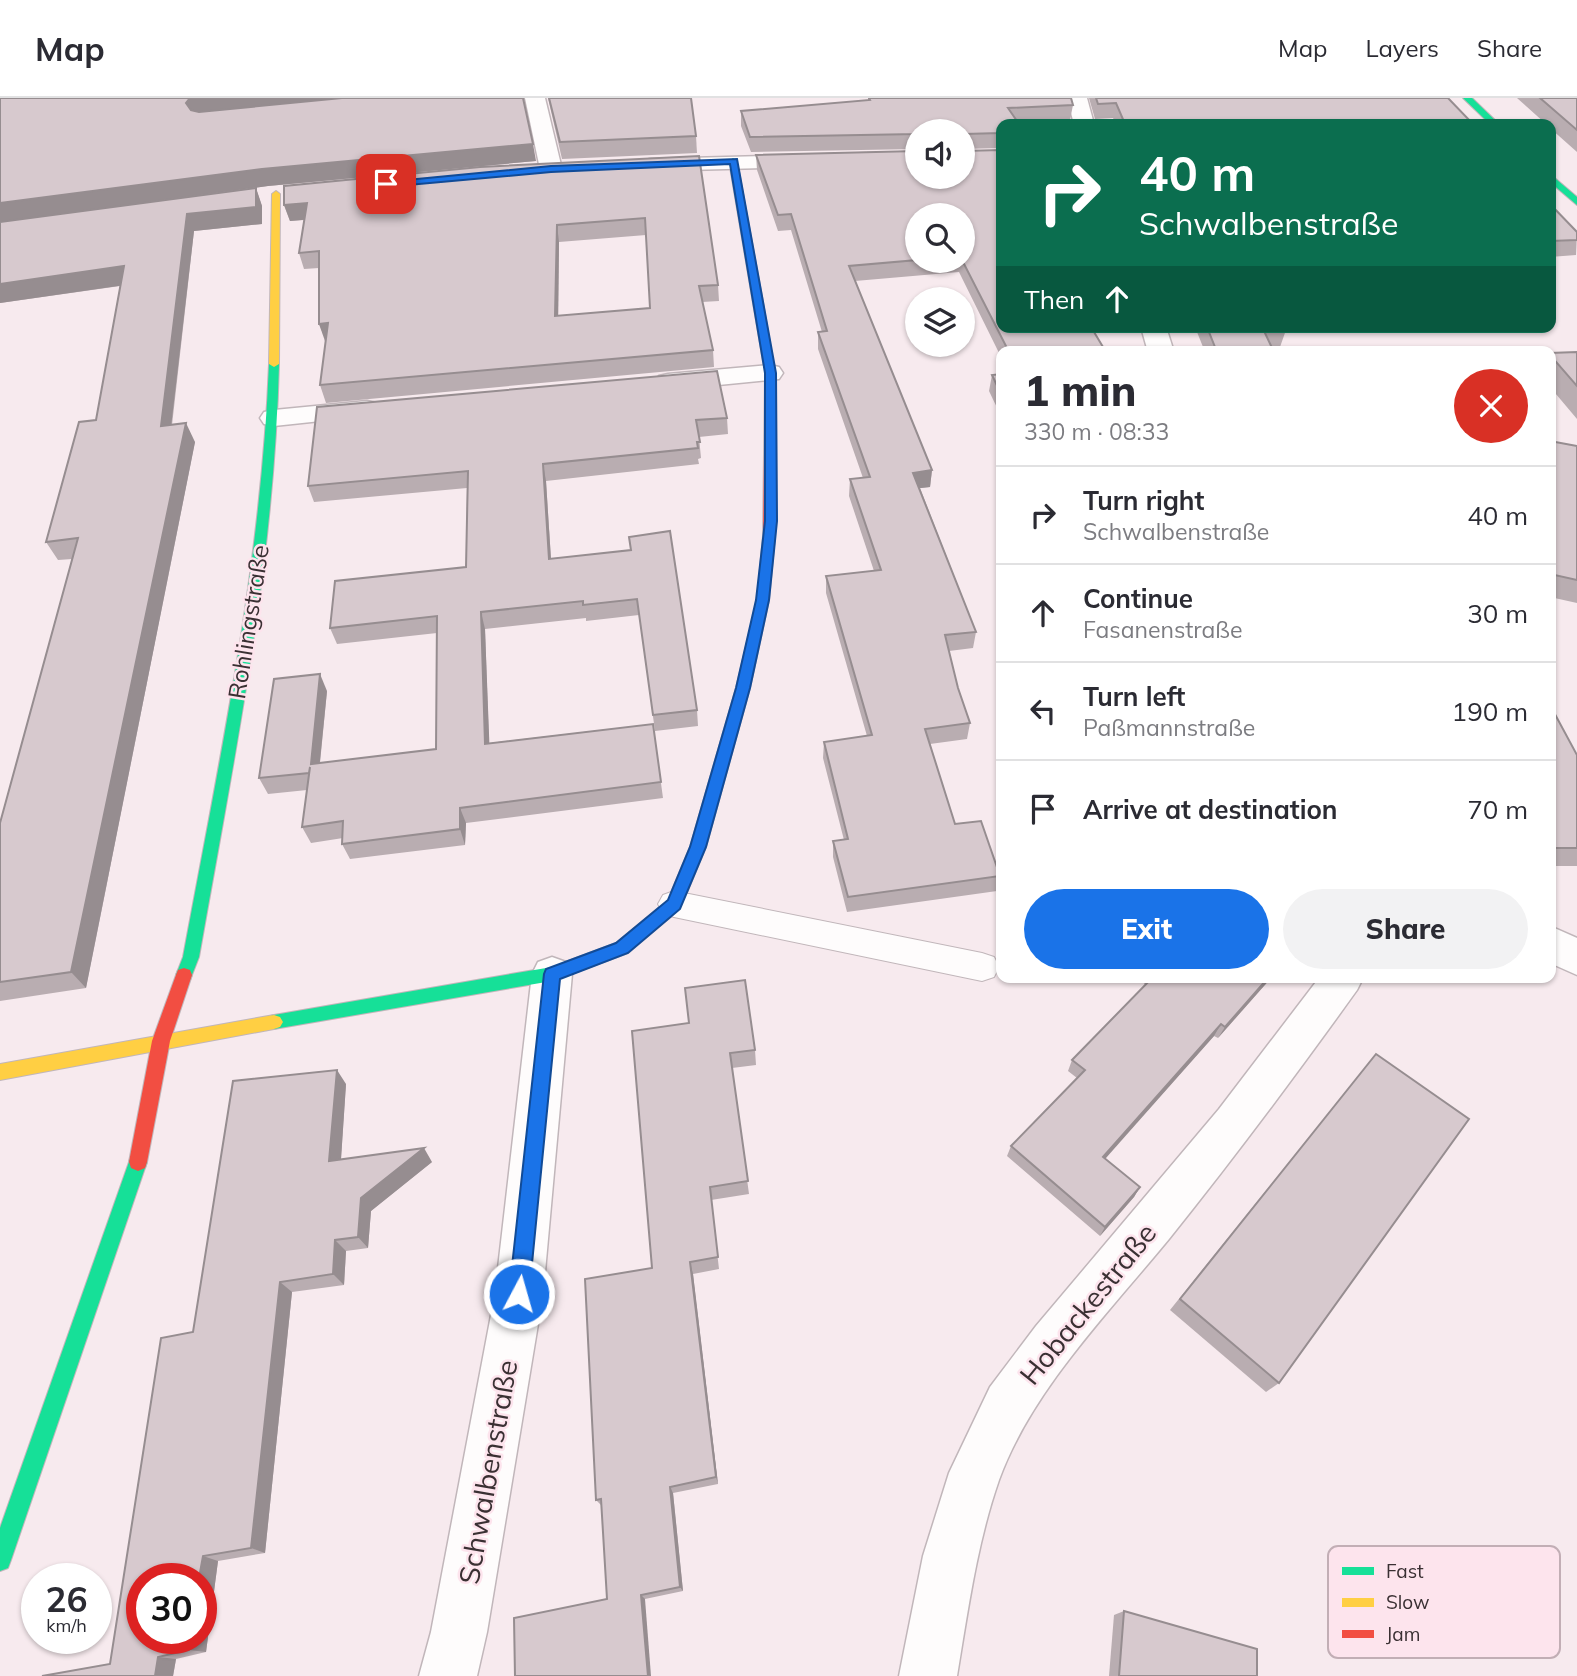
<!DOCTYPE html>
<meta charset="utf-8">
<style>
:root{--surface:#fff;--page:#f2f2f3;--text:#2b2b33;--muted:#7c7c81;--line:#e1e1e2;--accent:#1a73e8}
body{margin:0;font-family:Mulish,sans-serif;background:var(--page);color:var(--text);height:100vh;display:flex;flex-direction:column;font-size:26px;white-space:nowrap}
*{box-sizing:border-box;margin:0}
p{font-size:23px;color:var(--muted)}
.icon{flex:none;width:38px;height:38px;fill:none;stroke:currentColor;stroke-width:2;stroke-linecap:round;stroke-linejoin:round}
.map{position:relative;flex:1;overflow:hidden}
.details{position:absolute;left:996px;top:248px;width:560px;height:637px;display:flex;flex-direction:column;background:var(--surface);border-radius:14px;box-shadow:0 2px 5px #0004}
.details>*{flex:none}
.hud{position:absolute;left:996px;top:21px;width:560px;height:214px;border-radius:14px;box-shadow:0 2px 5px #0004;background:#0b6e4f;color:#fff;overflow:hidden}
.controls{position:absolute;left:905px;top:21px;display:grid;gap:14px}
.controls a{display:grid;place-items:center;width:70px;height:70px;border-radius:50%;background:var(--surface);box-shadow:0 2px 5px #0004;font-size:35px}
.speed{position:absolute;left:21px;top:1465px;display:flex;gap:14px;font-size:35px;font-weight:700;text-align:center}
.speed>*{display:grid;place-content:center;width:91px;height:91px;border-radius:50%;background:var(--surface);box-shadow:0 2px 5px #0004;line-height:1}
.speed small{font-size:18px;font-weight:400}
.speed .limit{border:10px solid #d22;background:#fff;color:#111}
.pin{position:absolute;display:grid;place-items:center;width:60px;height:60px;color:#fff;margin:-30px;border-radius:14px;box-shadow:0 4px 10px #0006}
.me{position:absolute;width:77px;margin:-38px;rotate:6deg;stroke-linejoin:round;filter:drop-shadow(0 0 5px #0008)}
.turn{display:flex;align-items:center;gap:24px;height:147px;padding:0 28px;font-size:32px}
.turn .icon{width:91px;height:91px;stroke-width:2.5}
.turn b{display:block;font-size:49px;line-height:60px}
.then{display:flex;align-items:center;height:66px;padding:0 28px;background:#0003;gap:14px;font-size:26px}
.round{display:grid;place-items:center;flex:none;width:74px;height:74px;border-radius:37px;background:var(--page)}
.overview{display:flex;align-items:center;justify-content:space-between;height:119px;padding:0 28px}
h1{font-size:42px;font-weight:800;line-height:52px}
.primary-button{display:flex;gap:14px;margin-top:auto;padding:14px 28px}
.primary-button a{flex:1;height:80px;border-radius:42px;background:var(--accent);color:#fff;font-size:28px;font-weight:800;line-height:80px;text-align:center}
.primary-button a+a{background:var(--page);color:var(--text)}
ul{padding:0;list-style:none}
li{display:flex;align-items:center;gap:21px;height:98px;padding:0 28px;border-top:2px solid var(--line)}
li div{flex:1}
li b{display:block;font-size:26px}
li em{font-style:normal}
header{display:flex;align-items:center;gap:42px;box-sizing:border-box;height:98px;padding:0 35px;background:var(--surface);border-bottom:2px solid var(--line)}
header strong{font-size:33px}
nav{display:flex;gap:38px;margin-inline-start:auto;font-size:24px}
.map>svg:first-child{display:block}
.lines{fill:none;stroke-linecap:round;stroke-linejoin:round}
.lane-casing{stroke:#c1b6ba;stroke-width:2}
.street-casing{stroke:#c1b6ba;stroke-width:3}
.fast-casing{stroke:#c1b6ba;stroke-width:2}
.slow-casing{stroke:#c1b6ba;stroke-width:2}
.jam-casing{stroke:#c1b6ba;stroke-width:2}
.lane{fill:#fefcfc;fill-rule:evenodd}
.street{fill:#fefcfc;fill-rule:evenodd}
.fast{fill:#16e098;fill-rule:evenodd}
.slow{fill:#ffcf43;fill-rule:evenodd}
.jam{fill:#f24e42;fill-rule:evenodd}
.wall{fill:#b9adb1;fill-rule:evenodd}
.shaded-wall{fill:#968d90}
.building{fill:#d7c9ce;stroke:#968d90;stroke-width:2;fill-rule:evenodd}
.route{fill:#1a73e8;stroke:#114b97;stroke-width:2}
.labels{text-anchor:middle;stroke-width:5;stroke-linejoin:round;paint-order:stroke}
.street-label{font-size:24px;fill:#3a3033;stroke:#fde4ed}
.near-street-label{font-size:28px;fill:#3a3033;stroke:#fde4ed}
.key{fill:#fde4ed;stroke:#c2aeb5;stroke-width:2}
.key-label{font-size:19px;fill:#3a3033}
</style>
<header>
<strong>Map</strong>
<nav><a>Map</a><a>Layers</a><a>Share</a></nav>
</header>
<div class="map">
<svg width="1577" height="1578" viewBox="0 0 1577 1578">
<rect width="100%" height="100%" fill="#f7eaee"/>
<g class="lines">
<defs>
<polygon id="lane" points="674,793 982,855 994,859 999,869 994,879 982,883 674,819 663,815 658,806 663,797"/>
<g id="street">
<polygon points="525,0 545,0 562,71 559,76 543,76 540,71"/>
<polygon points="1067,0 1087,0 1094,26 1074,26"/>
<polygon points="917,54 917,66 650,73 643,71 639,67 643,63 650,61"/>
<polygon points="1141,229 1166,229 1174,254 1148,254"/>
<polygon points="770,267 779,269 783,275 779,281 668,292 659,290 655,284 659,278 668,276"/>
<polygon points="367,303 377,305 381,311 377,317 274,328 264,326 260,320 264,314 274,312"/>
<polygon points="1550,828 1577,840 1577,877 1550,865"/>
<polygon points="552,859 566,864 572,876 543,1196 487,1534 477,1578 419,1578 431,1534 495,1196 532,876 538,864"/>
<path d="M1319 880H1363L1357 892C1296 977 1234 1060 1169 1141 1110 1213 1031 1293 999 1382 977 1445 968 1512 957 1578H899L923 1458 949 1375 990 1289 1036 1228 1219 1011Z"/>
</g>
<g id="fast">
<polygon points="1463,0 1472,0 1499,26 1490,26"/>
<polygon points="733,60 737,63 762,199 757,202 752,199 729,63"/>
<polygon points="1550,76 1577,99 1577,107 1550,84"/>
<path d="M274 263 279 266C274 468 234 660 199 859L190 882 184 884 178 882 176 877 183 859C220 660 261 469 269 266Z"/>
<polygon points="769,434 775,438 769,502 750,590 706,749 680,811 628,855 552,883 274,931 268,929 265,924 268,919 274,917 552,869 616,845 668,802 690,749 736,590 757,502 763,438"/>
<polygon points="138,1055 145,1058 147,1064 11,1462 8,1470 0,1473 0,1430 129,1064 131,1058"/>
</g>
<g id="slow">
<polygon points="276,93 280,96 279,266 274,269 269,266 272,96"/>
<polygon points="274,917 280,919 283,924 280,929 274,931 0,982 0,966"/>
</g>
<g id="jam">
<polygon points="757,196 762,199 775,275 775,438 769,442 763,438 765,275 752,199"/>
<polygon points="184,870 190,872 192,877 170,943 147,1064 145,1070 138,1073 131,1070 129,1064 152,943 176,877 178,872"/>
</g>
</defs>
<use href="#lane" class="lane-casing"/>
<use href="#street" class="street-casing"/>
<use href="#fast" class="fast-casing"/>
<use href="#slow" class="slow-casing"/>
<use href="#jam" class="jam-casing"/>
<use href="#lane" class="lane"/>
<use href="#street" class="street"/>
<use href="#fast" class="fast"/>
<use href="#slow" class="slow"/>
<use href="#jam" class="jam"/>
</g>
<g class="wall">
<polygon points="0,0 536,63 268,88 81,113 256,90 262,108 262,126 194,133 172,327 195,344 86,890 0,903 0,725 72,461 58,462 46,444 96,322 120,188 0,205"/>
<polygon points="548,0 691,0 696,38 697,55 562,61"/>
<polygon points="868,0 1071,0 1073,7 1070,22 1001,26 1001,50 962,51 962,33 917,33 917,51 751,54 741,28 741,13 868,3"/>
<polygon points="1089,0 1448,0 1473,26 1116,26 1113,20 1095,21"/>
<polygon points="1517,0 1577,0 1577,54 1550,30 1550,26 1546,26"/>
<path d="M1001 52V229H1091L1106 254H1001V259L959 174 855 183 932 372 930 389 920 390 976 534 973 550 949 553 958 590 970 625 967 641 930 646 955 726 981 723 1000 778 997 793 847 814 833 759V743L844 742 823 660 824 644 867 638 826 495V478L874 473 849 398 850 381 863 380 818 251V234H822L791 132 778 133 757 72 756 57 917 53V79H962V53ZM917 117H962V163H917Z"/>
<path d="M699 58 718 187 719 203 702 204 713 252 714 269 326 305 320 287 326 243 319 226V170L304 171 299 155 304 122 290 123 284 107ZM646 137 650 210 558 218 559 144Z"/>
<polygon points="1550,106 1577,134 1576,157 1550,159"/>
<polygon points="1195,229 1285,229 1286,232 1280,249 1272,249 1274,254 1205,254"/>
<polygon points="1577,254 1577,321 1550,289 1550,255"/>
<polygon points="1001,276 1001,318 989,293 992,277"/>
<polygon points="317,309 727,320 728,336 699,339 701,360 698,361 699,366 546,383 551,461 631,452 697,612 698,628 655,633 639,517 586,523 586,520 485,531 489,645 653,626 663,700 466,725 465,747 350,761 342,746 343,740 311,745 302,729 307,692 268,696 259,680 327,593 320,665 436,651 437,535 337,546 330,530 466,469 467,390 314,404 308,388"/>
<polygon points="1550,343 1577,348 1577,505 1550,499"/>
<polygon points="1550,607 1577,657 1577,768 1550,768"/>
<polygon points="1141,880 1271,880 1218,940 1214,938 1105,1060 1140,1089 1134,1099 1100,1138 1007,1058 1011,1048 1077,980 1068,973 1072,962 1146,887 1140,882"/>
<polygon points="632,933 755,952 756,967 732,970 749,1096 711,1102 719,1171 693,1176 718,1386 673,1395 683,1493 645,1501 607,1501 602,1408 596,1402 652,1170"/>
<polygon points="1376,956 1279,1285 1266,1294 1170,1212"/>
<polygon points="346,986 341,1061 432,1064 371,1113 368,1150 346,1153 344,1187 292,1194 265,1455 218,1463 206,1554 176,1561 173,1578 42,1578 110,1566"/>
<polygon points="1124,1513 1257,1578 1109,1578 1114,1517"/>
</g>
<g class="shaded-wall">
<polygon points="190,0 340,0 192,22 186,5"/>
<polygon points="533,46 536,63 268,88 0,124 0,105 262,71"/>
<polygon points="256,90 262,108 262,126 194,133 169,346 161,328 187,116"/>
<polygon points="307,105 313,121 290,123 284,107"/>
<polygon points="557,127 559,144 558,235 555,218"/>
<polygon points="124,168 132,186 0,205 0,186"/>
<polygon points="328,225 333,242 325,243 319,226"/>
<polygon points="186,325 195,344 86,890 71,874"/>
<polygon points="543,366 546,383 552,478 549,461"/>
<polygon points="932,372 930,389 912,391 913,375"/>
<polygon points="481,514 485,531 490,662 485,646"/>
<polygon points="320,576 327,593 318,682 311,666"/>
<polygon points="460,710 466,725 465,747 460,731"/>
<polygon points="1268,880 1271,880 1218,940 1225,929"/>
<polygon points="1221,926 1214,938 1098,1069 1103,1059"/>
<polygon points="337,972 346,986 340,1076 329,1063"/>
<polygon points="424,1050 432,1064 371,1113 368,1150 358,1139 361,1100"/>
<polygon points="1140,1089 1134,1099 1100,1138 1105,1129"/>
<polygon points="335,1142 346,1153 344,1187 333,1176"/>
<polygon points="690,1164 693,1176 718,1386 716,1379"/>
<polygon points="280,1184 292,1194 265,1455 251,1450"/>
<polygon points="670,1389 673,1395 683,1493 680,1489"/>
<polygon points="203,1458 218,1463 206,1554 189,1552 191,1540 201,1540 201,1480 199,1480"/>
<polygon points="641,1497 645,1501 651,1578 648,1578"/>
<polygon points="158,1559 176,1561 173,1578 155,1578"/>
</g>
<g class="building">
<polygon points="0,0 190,0 186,5 191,12 199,14 342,0 523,0 533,46 262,71 0,105"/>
<polygon points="549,0 691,0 696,38 560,44"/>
<polygon points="869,0 1071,0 1073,7 1008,10 1019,26 1001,26 1001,35 964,36 962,37 962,33 917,33 917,36 750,39 741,13 870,2"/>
<polygon points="1096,0 1448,0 1473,26 1125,26 1116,5 1098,6"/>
<polygon points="1540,0 1577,0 1577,32"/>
<polygon points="1001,52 1001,229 1091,229 1106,254 1009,254 962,162 962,117 917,117 917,162 849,168 932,372 913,375 976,534 945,537 958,590 970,625 925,631 955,726 981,723 1000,778 848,799 833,743 848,741 824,644 872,637 826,478 881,472 850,381 870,379 818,234 827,233 791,116 778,117 756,57 917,53 917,79 962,79 962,53"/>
<path d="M699 58 718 187 699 188 713 252 320 287 328 225 319 226V153L299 155 307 105 284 107V88L480 69ZM645 120 650 210 555 218 557 127Z"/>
<polygon points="256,90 256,109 187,116 161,328 186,325 71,874 0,884 0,725 78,440 46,444 79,324 96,322 124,168 0,186 0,124"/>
<polygon points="1550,106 1577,134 1577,142 1550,143"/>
<polygon points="1207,229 1285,229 1286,232 1264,233 1274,254 1217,254"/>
<polygon points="1577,254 1577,288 1550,257 1550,255"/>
<polygon points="717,273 727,320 696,322 700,344 697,344 698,350 543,366 549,461 631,452 629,439 670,433 697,612 653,617 637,501 583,507 583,503 481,514 485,646 653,626 661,684 460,710 460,731 373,742 342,746 343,723 302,729 310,669 309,675 259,680 274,581 320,576 311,666 436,651 437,518 330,530 335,483 466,469 468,373 308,388 317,309"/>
<polygon points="1001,276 1001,296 992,277"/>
<polygon points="1550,343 1577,348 1577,482 1550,476"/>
<polygon points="1550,607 1577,657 1577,750 1550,750"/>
<polygon points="1152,880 1268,880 1225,929 1221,926 1103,1059 1140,1089 1105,1129 1011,1048 1085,972 1072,962"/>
<polygon points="745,882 755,952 730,955 748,1083 710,1089 718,1159 690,1164 716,1379 670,1389 680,1489 641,1497 648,1578 515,1578 514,1520 607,1501 601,1401 596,1402 585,1181 652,1170 632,933 689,925 685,890"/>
<polygon points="1376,956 1469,1021 1279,1285 1180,1201"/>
<polygon points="337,972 329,1063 424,1050 361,1100 358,1139 335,1142 333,1176 280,1184 251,1450 203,1458 199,1480 142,1480 142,1540 191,1540 189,1552 158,1559 155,1578 42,1578 110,1566 161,1240 193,1234 233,983"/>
<polygon points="1124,1513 1257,1551 1257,1578 1119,1578"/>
</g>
<polygon class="route" points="737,61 776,275 777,423 769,502 750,590 706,749 680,811 628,855 560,881 529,1196 526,1203 519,1206 512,1203 509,1196 544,876 546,871 616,845 668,802 690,749 736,590 756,502 765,423 765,275 730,66 551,74 386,89 381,86 386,84 551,68"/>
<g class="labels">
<g class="street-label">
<text transform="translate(249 524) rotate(-81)" y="8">Rohlingstraße</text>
</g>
<g class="near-street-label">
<text transform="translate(1088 1206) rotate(-51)" y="10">Hobackestraße</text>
<text transform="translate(488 1374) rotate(-80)" y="10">Schwalbenstraße</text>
</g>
</g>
<rect x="1328" y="1448" width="232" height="112" rx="10" class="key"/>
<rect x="1342" y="1469" width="32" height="8" fill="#16e098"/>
<rect x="1342" y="1500" width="32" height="9" fill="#ffcf43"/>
<rect x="1342" y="1532" width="32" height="8" fill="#f24e42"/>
<g class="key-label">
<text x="1386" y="1480">Fast</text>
<text x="1386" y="1511">Slow</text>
<text x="1386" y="1543">Jam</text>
</g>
</svg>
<div class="controls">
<a><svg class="icon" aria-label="sound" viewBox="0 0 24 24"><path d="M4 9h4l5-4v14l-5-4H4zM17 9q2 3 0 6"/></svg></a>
<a><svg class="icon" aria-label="search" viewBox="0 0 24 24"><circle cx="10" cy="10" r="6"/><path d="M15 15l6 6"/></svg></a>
<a><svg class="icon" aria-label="layers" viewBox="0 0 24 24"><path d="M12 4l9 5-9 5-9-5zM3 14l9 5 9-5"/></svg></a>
</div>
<div class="speed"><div>26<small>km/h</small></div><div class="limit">30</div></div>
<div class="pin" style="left:386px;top:86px;background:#d93025"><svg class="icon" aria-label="arrive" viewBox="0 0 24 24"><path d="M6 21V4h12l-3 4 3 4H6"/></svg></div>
<svg class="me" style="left:519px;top:1196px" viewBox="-20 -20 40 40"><circle r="17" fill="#1a73e8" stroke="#fff" stroke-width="3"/><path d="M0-11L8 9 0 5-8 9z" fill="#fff"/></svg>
<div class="hud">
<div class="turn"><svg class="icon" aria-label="right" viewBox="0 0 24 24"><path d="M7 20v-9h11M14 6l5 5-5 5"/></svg><div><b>40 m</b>Schwalbenstraße</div></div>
<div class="then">Then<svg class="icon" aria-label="ahead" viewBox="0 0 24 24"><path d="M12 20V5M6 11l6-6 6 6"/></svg></div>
</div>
<section class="details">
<div class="overview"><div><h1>1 min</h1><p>330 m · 08:33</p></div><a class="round" style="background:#d93025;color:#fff"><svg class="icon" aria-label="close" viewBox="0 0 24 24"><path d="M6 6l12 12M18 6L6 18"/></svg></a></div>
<ul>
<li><svg class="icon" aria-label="right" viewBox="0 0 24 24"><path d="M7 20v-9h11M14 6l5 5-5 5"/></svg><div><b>Turn right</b><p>Schwalbenstraße</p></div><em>40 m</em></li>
<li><svg class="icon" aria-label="ahead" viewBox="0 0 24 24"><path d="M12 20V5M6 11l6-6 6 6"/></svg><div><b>Continue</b><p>Fasanenstraße</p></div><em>30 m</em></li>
<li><svg class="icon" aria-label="left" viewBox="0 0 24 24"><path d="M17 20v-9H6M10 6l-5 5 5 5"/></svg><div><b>Turn left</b><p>Paßmannstraße</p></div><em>190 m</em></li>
<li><svg class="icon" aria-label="arrive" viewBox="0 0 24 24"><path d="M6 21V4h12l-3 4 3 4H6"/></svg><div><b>Arrive at destination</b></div><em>70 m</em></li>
</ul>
<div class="primary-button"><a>Exit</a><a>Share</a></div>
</section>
</div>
